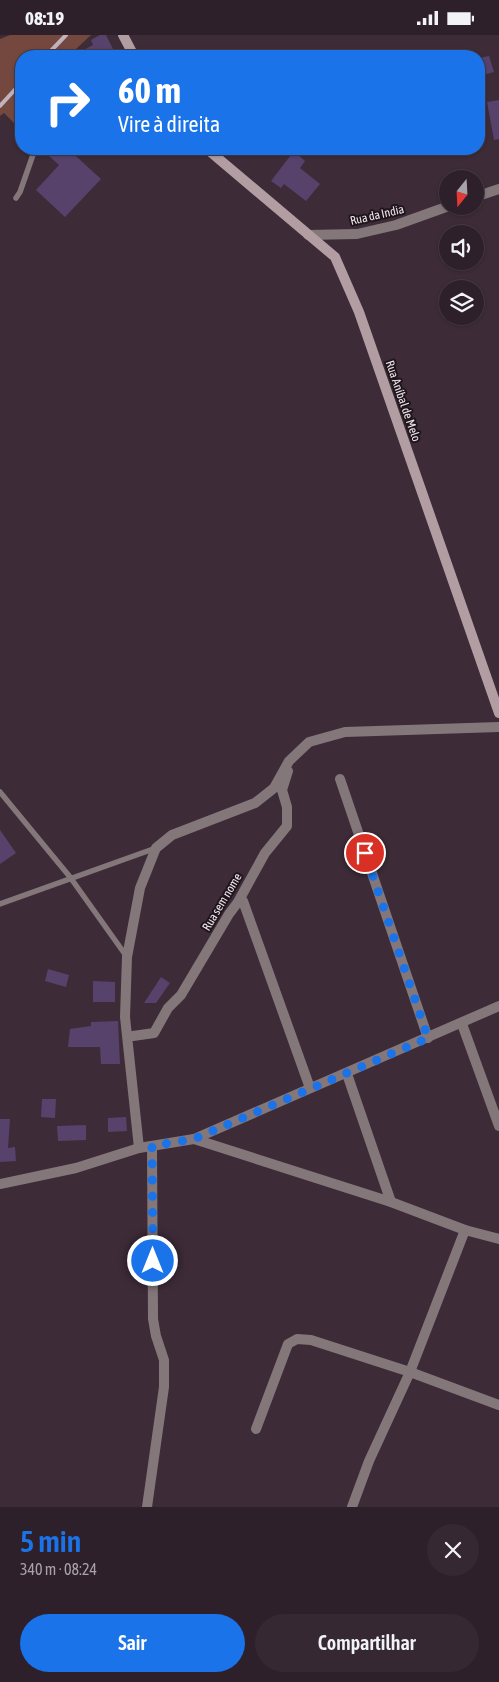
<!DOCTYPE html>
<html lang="pt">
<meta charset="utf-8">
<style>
:root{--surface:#2e202a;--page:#362832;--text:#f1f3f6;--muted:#a7a3a8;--line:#493e47;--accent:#1a73e8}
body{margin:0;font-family:"Asap Condensed",sans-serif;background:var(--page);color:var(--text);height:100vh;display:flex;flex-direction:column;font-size:19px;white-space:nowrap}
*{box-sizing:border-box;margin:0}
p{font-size:16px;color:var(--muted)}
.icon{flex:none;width:28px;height:28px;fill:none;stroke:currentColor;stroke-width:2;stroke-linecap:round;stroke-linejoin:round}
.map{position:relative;height:1472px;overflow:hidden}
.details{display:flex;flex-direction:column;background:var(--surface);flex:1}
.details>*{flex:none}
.banner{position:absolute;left:15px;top:15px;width:470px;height:105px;border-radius:20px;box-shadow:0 1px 4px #0004,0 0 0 1px var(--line);background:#1a73e8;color:#fff;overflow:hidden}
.needle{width:32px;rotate:198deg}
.fabs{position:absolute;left:439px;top:135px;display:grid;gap:10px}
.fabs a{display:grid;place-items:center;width:45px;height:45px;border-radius:50%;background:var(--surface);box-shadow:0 1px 4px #0004,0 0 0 1px var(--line);font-size:25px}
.pin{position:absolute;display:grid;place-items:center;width:42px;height:42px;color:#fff;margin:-21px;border:2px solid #fff;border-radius:50%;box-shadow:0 1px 5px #0007}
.me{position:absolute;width:55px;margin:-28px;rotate:0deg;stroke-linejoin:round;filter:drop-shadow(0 0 4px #0008)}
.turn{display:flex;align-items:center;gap:18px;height:105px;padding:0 20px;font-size:22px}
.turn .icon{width:65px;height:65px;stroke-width:2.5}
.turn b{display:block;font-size:35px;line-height:42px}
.round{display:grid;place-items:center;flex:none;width:52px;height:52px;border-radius:26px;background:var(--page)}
.overview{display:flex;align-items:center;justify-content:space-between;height:85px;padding:0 20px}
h1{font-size:30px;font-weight:600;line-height:38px;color:var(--accent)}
.button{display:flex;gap:10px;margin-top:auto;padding:10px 20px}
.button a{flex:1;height:58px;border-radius:30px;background:var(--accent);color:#fff;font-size:20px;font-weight:600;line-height:58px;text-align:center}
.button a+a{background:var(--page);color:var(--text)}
.status{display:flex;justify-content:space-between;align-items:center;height:35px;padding:0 25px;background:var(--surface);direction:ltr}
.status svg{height:14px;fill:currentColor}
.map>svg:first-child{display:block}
.green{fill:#74483e}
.building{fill:#57426b}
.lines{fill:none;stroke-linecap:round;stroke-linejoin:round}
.lane{stroke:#83777a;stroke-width:5.5}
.street{stroke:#83777a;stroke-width:10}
.secondary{stroke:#b29ea2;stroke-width:10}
.rail{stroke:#c0b3bd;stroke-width:4}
.route{stroke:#1a73e8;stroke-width:9;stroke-dasharray:0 16.2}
.labels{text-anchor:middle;stroke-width:4;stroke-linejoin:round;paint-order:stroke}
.street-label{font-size:12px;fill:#f1e5ee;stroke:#1f161c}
</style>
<div class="status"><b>08:19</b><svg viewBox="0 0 49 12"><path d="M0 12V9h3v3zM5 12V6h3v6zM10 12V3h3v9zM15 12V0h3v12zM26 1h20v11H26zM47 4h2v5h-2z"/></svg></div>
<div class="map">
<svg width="499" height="1472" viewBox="0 0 499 1472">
<rect width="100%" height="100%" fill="#3d2b38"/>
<polygon class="green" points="10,0 91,0 75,15 80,21 21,21 21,95 4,78 0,81 0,4"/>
<g class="building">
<polygon points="100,0 106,0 114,16 103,21 72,21 93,10 91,5"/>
<polygon points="489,21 494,37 479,41 479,23"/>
<polygon points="499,65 499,104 494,105 487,67"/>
<polygon points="41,114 68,114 101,144 65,182 36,155 59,130"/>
<polygon points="294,116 305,126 300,133 320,149 306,166 284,149 281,153 271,146"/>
<polygon points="0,795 16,818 0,829"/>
<polygon points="48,934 69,940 66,952 45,946"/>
<polygon points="161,942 170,948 156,968 144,968"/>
<polygon points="93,946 115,947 115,967 93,967"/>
<polygon points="118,986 120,1029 101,1029 100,1012 68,1012 70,994 91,991 91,987"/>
<polygon points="42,1064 56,1064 55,1083 41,1082"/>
<polygon points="126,1082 127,1096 108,1097 108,1083"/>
<polygon points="0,1084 10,1084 8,1113 15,1112 16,1126 0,1127"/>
<polygon points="86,1090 86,1105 58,1106 57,1091"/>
</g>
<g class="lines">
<g class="lane">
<polyline points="16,163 20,157 35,114"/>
<polyline points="0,757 70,842 127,922"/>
<polyline points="0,869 156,813"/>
</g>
<g class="street">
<polyline points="475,162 499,154"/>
<polyline points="308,200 357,199 396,190 449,171"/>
<polyline points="499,692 345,697 309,707 289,726 274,753 255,768 172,800 156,813 140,853 127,922 125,982 139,1113 194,1104 499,971"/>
<polyline points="340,744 428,1003"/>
<polyline points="243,866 310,1053"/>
<polyline points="462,989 499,1091"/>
<polyline points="133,1001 154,998 168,973 181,960 229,879 238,867 265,818 287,791 287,772 282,755 288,736"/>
<polyline points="347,1039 391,1167"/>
<polyline points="194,1104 391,1167 465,1195 499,1204"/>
<polyline points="0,1149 76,1133 139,1113"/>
<polyline points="256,1394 288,1309 297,1304 311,1305 410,1337 499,1370"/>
<polyline points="147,1472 164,1352 164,1325 156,1301 153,1284 152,1111"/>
<polyline points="352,1472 369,1426 410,1337 465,1195"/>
</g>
<g class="secondary">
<polyline points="123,0 134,21"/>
<polyline points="207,114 335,222 359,277 499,678"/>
</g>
<g class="rail">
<polyline points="46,21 66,0"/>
<polyline points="0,71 21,48"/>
</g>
</g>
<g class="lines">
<polyline class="route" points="153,1226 152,1111 194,1104 428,1003 365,818"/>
</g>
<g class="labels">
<g class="street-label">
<text transform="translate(377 180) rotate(-13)" y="4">Rua da India</text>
<text transform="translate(403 366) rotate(71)" y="4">Rua Aníbal de Melo</text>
<text transform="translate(222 867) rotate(-59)" y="4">Rua sem nome</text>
</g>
</g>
</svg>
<div class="fabs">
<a><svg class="needle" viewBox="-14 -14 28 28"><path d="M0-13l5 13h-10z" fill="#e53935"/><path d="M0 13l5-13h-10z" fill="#a7a3a8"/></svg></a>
<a><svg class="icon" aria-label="sound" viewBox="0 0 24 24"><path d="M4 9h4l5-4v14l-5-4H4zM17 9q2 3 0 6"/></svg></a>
<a><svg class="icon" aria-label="layers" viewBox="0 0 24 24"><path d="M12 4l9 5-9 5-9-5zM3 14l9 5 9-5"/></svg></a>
</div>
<div class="pin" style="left:365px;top:818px;background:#d93025"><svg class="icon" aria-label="arrive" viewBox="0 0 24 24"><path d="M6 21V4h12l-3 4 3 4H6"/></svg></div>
<svg class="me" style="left:153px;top:1226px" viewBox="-20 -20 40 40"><circle r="17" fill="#1a73e8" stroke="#fff" stroke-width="3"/><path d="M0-11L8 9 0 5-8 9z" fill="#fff"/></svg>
<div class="banner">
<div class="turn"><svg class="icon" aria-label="right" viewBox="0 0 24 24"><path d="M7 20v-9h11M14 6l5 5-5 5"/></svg><div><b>60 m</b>Vire à direita</div></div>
</div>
</div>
<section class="details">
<div class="overview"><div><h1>5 min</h1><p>340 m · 08:24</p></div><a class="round"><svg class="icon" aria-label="close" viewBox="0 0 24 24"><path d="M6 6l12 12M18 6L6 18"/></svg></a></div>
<div class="button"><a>Sair</a><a>Compartilhar</a></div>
</section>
